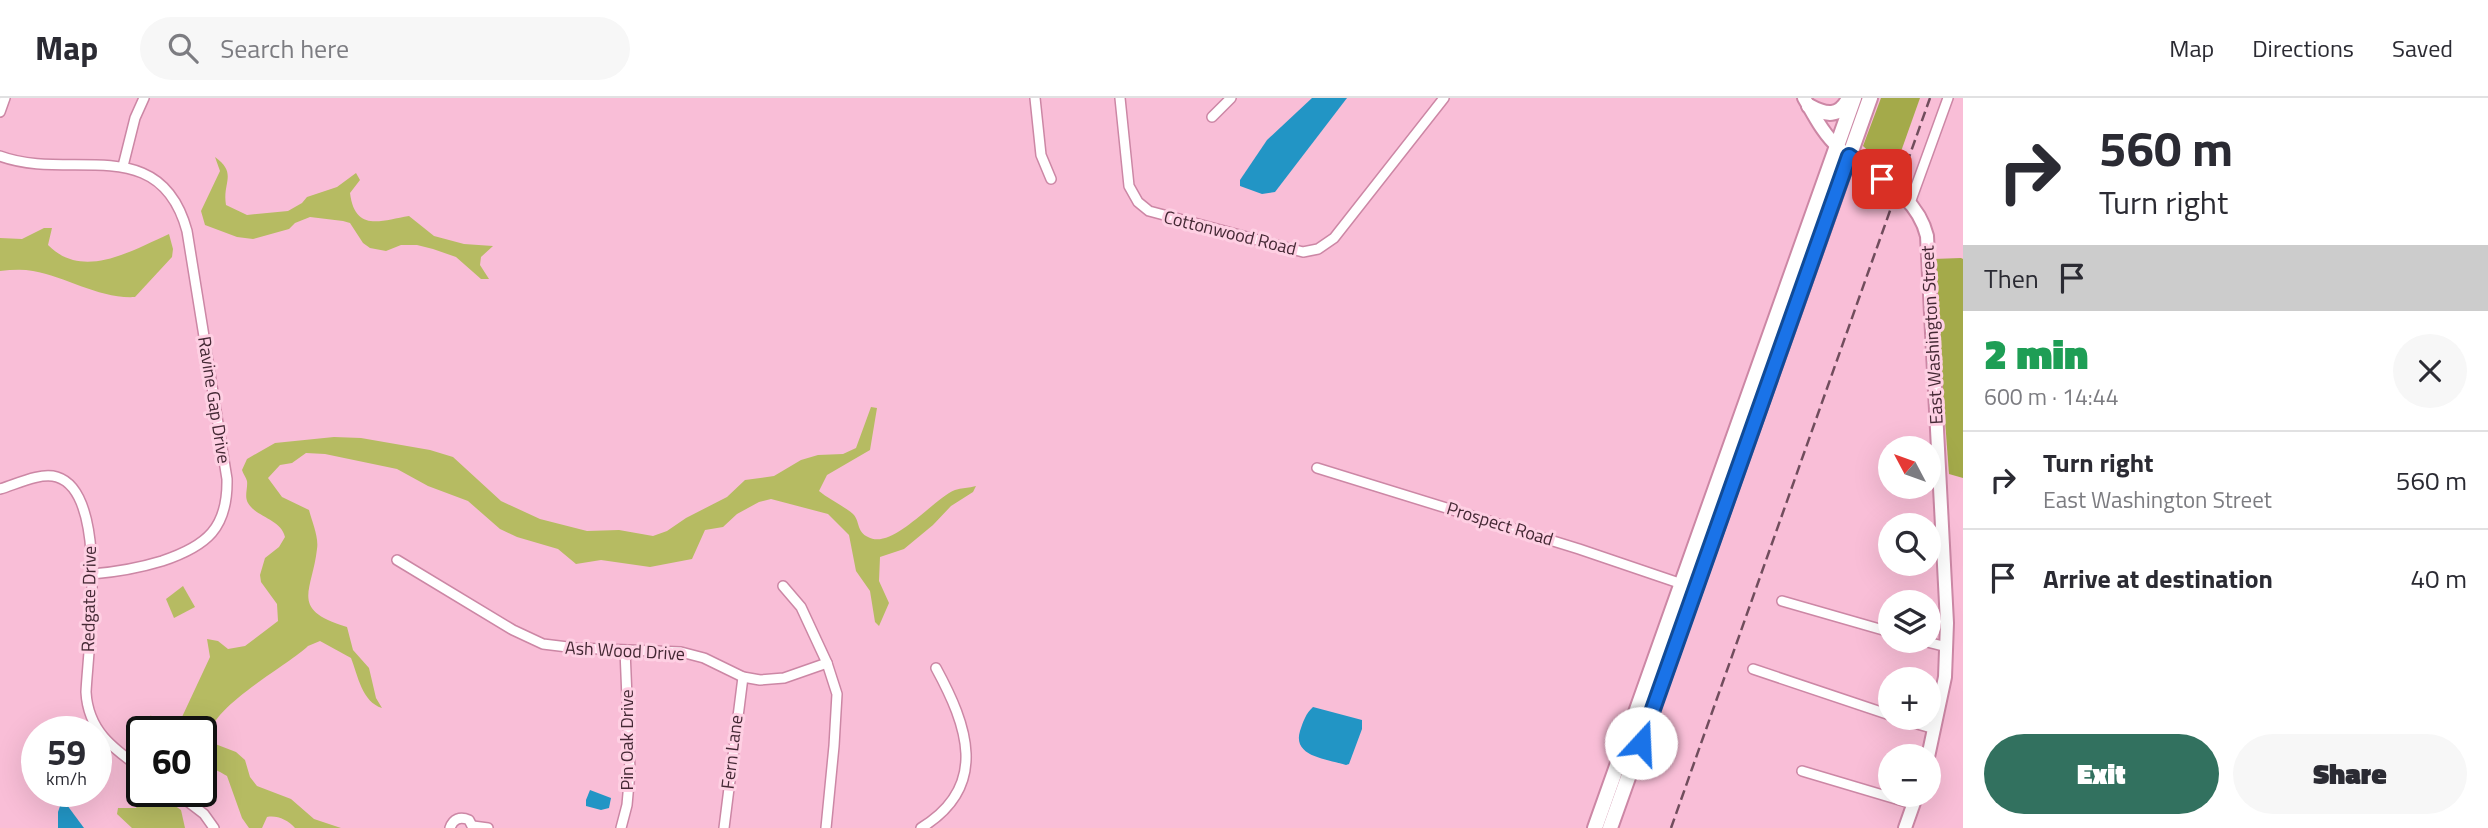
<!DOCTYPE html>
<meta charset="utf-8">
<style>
:root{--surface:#fff;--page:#f7f7f7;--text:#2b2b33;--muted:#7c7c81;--line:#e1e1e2;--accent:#32715f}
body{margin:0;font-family:"Titillium Web",sans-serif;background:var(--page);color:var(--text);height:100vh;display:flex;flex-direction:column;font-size:26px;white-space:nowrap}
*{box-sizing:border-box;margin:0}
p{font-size:23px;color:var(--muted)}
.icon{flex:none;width:38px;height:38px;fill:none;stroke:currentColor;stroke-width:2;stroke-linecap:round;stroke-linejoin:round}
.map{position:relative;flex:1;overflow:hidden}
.panel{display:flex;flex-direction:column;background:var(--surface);width:525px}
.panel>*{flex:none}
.guide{background:#fff;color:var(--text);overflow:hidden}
.needle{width:46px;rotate:311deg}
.controls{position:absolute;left:1878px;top:338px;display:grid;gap:14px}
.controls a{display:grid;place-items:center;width:63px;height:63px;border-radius:50%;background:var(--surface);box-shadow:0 7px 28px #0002;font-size:35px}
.speed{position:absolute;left:21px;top:618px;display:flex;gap:14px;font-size:35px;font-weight:700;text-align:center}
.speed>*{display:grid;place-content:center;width:91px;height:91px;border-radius:50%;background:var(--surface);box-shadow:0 7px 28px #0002;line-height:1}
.speed small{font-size:18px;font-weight:400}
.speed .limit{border:4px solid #111;border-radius:10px;background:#fff;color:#111}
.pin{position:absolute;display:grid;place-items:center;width:60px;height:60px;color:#fff;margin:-30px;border-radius:14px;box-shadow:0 4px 10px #0006}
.me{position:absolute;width:77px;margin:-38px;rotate:20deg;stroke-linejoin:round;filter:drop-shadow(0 0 5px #0008)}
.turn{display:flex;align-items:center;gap:24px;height:147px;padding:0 21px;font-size:32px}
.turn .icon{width:91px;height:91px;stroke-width:2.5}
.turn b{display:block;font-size:49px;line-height:60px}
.then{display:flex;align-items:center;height:66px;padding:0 21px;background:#0003;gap:14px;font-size:26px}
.round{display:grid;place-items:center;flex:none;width:74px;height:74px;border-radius:37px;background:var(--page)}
.overview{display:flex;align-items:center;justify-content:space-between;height:119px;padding:0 21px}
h1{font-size:42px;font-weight:800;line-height:52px;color:#1e9e55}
.action{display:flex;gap:14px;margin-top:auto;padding:14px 21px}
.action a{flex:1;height:80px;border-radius:42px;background:var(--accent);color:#fff;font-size:28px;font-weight:800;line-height:80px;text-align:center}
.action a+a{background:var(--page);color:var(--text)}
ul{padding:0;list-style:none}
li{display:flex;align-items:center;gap:21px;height:98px;padding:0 21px;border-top:2px solid var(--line)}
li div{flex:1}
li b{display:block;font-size:26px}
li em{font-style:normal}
header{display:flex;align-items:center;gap:42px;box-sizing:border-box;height:98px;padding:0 35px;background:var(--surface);border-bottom:2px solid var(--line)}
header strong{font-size:33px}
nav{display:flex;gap:38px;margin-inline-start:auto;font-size:24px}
.search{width:490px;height:63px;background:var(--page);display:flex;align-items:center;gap:18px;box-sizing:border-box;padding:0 24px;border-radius:38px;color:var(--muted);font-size:26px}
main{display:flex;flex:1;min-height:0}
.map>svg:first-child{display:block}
.green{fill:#b6bb62}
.forest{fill:#a4aa4a}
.water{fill:#2295c5}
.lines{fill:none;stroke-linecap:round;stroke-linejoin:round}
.street-casing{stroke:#cc87a5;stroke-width:12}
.secondary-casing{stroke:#cc87a5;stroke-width:16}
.primary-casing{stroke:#cc87a5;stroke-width:18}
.street{stroke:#fff;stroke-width:9}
.secondary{stroke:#fff;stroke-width:12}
.primary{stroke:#fff;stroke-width:14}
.rail{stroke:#714d5d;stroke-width:2.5;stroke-dasharray:10 5;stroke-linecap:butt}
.route-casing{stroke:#114b97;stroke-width:18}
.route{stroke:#1a73e8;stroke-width:12}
.labels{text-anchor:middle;stroke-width:6;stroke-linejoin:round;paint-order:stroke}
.street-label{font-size:18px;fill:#442834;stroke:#fed0e3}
</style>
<header>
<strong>Map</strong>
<div class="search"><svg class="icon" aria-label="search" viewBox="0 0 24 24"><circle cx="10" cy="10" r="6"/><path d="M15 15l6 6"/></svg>Search here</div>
<nav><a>Map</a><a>Directions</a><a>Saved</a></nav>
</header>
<main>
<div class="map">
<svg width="1963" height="730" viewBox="0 0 1963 730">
<rect width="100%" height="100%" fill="#f9bed7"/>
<g class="green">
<path d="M215 59C238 76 222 84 226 107L247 117 288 113 302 105 307 99 337 89 356 75 360 82 350 95C355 134 380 123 409 118L434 138 464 146 493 148 481 159 480 167 489 181H481L456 159 433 151 417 147H401L386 153 370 150 363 145 350 125 343 123 310 119 295 125 289 131 253 141 237 139 205 127 201 113 220 73Z"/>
<path d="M44 130H52L48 147C83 183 133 152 169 136L173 151 172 159 135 199C99 201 67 179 33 173 22 171 11 172 0 173V140L22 141Z"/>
<path d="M871 309 877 310 870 352 827 377 819 393C827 400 849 411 854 417 860 425 857 434 868 439 892 453 934 400 955 392 961 390 969 390 976 388L973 394 951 408 933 427 904 451 880 459 879 483 889 505 879 528 875 524 870 493 856 473 849 437 828 416 771 401 759 404 737 416 723 429 705 432 692 461 650 469 601 462 576 466 558 451 517 439 500 431 468 403 428 388 397 371 325 356 306 355 292 365 280 367 268 380 282 399 309 412C312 424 319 439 317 451 312 495 289 511 347 529L353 552 369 570 376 600 382 610C362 604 358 578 351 560L320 543 308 548C289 567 200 614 210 644L236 654 245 662 250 679 257 688 291 701 314 721 341 730H295C288 722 277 717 267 719L262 730H249L242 720 227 678C218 673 210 666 201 675V634L164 633 150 617 161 624 173 626 182 619 210 559 207 541 218 543 228 551 245 548 278 523 277 506 261 484 260 477 265 460 279 449 285 439C281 421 257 420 248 405 244 398 248 390 247 383 246 379 243 376 242 372L247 361 275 345 334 339 361 340 430 352 453 359 501 403 540 421 587 433 619 432 653 438 667 433 686 420 727 399 745 382 774 378 801 362 818 357 843 356 856 350Z"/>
<polygon points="183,488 195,509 174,520 166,501"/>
<polygon points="147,693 154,693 181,712 185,730 132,730 117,716 118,710 136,710"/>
</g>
<g class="forest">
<polygon points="1881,0 1920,0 1893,76 1863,48"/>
<polygon points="1961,160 1963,161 1963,380 1949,376 1933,161"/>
</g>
<g class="water">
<polygon points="1312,0 1347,0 1275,94 1262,96 1240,88 1240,82 1267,42"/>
<path d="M1313 609 1362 622V631L1349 666 1346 667C1328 661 1292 659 1300 633 1303 624 1306 615 1313 609Z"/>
<polygon points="590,692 611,700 609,710 601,712 586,708 586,702"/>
<polygon points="61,705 67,707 84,730 58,730 58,714"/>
</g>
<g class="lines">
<defs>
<g id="street">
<polyline points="1035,0 1041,57 1051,81"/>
<polyline points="1120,0 1129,88 1138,104 1149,113 1303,154 1318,151 1334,140 1444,0"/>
<polyline points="0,14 5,0"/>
<polyline points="1212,19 1231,0"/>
<path d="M0 58C70 84 160 33 187 133L227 381C228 430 207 448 162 463 139 470 117 474 92 476"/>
<polyline points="123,68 135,20 144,0"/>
<polyline points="1910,105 1948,0"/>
<polyline points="1317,370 1579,451 1682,486"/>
<path d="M0 391C17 386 40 374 57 379 110 395 88 551 86 594 88 632 112 650 142 671"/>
<polyline points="397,462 513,532 543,546 576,550 681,554 704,560 743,579 760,582 784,580 827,565"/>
<polyline points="783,488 801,509 827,565 837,596 834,648 826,730"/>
<polyline points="1782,503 1890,534"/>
<polyline points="1919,542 1947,549"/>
<polyline points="1753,571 1890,617"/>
<polyline points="1896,620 1935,631"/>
<polyline points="1802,673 1913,706"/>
<polyline points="174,693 204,716 214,730"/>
<polyline points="473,728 488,730"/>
<path d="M450 730C453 721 460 718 469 722L473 730"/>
<polyline points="621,730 627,707 630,673 625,552"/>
<polyline points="724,730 743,579"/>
<path d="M921 730C990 688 967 627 936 570"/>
</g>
<g id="secondary">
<path d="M1804 0C1814 17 1823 36 1839 50 1870 77 1916 93 1927 138L1947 525 1945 579 1928 659"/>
<polyline points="1905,730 1917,696"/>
</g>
<g id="primary">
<path d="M1809 8C1825 17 1840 20 1849 0"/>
<polyline points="1595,730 1854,0"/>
<polyline points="1610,730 1870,0"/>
</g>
</defs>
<use href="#street" class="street-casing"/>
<use href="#secondary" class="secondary-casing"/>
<use href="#primary" class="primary-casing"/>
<use href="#street" class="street"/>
<use href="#secondary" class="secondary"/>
<use href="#primary" class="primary"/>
<polyline class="rail" points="1671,730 1930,0"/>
</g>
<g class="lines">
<defs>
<polyline id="route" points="1641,645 1849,58 1882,81"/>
</defs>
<use href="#route" class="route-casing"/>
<use href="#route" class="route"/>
</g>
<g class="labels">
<g class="street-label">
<text transform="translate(1230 135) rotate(14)" y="6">Cottonwood Road</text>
<text transform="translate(1932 237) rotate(-93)" y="6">East Washington Street</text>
<text transform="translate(214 302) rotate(81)" y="6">Ravine Gap Drive</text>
<text transform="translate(1500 426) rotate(17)" y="6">Prospect Road</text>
<text transform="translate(89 501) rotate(-89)" y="6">Redgate Drive</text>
<text transform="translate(625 553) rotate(3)" y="6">Ash Wood Drive</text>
<text transform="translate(627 642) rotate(-90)" y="6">Pin Oak Drive</text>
<text transform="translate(732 654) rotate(-83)" y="6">Fern Lane</text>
</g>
</g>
</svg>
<div class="controls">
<a><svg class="needle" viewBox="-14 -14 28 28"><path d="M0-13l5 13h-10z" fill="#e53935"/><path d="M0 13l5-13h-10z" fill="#7c7c81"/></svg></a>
<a><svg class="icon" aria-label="search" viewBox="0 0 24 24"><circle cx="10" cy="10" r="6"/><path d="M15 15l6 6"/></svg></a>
<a><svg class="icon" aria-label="layers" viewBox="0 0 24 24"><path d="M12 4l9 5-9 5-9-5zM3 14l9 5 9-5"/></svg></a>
<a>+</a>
<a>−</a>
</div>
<div class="speed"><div>59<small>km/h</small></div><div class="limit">60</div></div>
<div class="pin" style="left:1882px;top:81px;background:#d93025"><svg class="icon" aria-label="arrive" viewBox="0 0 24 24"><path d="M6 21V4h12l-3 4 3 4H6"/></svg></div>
<svg class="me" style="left:1641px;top:645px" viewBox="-20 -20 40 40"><circle r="19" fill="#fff"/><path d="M0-13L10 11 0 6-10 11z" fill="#1a73e8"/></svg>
</div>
<section class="panel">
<div class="guide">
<div class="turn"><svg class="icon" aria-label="right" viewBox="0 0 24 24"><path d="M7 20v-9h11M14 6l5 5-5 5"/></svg><div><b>560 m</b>Turn right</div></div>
<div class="then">Then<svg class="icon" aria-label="arrive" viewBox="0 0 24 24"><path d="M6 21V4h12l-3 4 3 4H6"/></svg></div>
</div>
<div class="overview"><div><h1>2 min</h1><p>600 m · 14:44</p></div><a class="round"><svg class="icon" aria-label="close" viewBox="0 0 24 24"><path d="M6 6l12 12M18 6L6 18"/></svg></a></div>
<ul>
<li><svg class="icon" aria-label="right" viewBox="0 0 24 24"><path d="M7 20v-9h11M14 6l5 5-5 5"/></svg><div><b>Turn right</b><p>East Washington Street</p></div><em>560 m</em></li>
<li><svg class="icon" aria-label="arrive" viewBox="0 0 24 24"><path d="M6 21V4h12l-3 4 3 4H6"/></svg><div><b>Arrive at destination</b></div><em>40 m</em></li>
</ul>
<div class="action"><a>Exit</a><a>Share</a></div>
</section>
</main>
